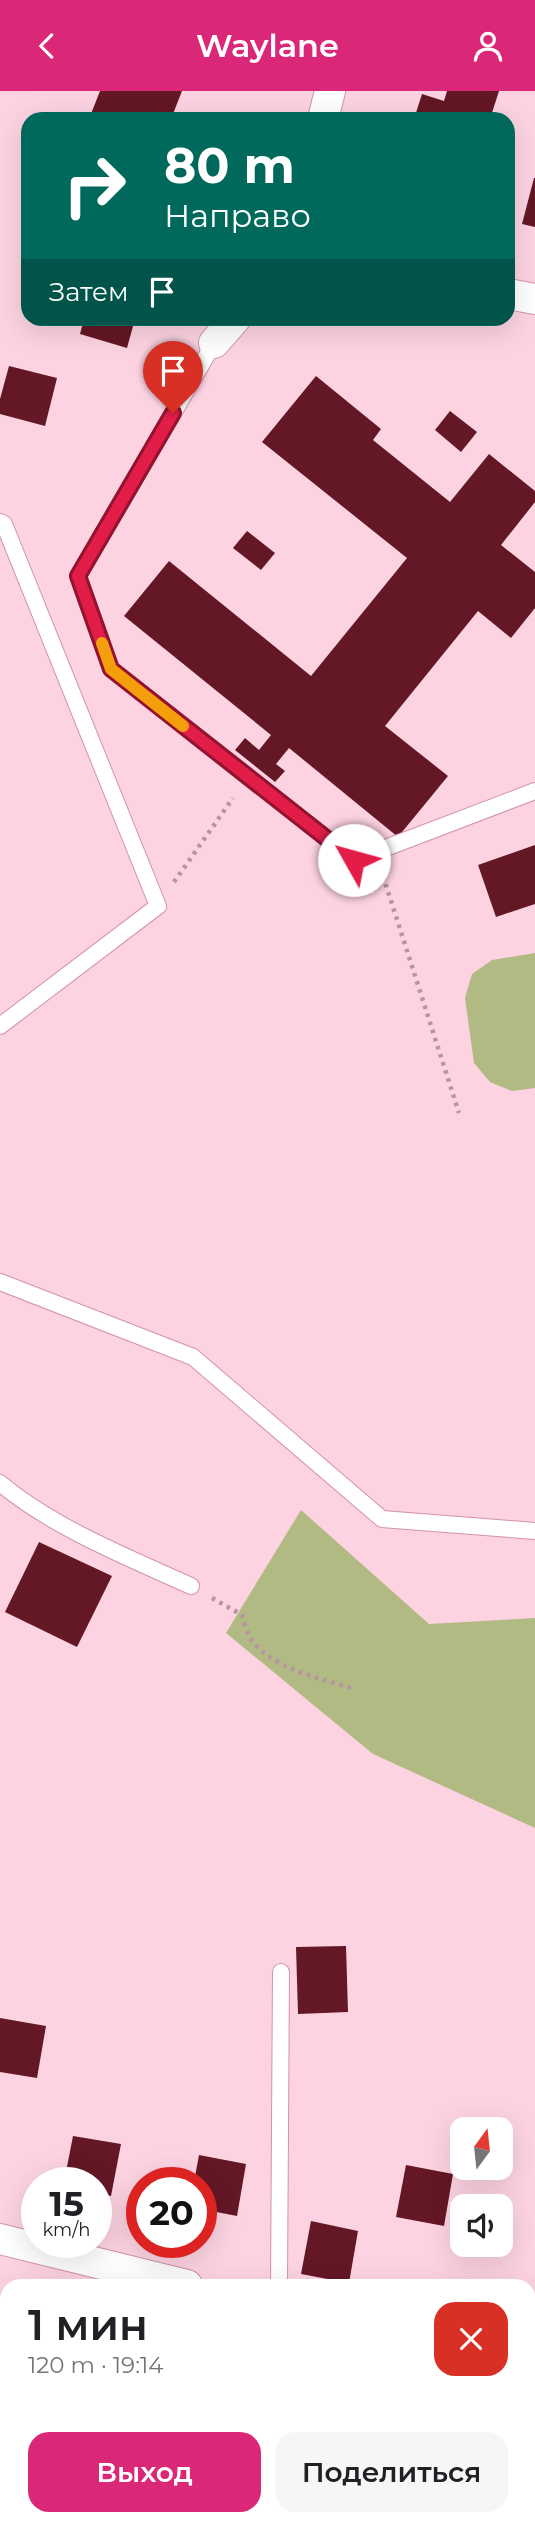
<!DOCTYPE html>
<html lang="ru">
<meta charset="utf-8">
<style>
:root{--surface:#fff;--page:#f6f6f6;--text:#202124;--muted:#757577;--accent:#db2777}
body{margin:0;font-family:Montserrat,sans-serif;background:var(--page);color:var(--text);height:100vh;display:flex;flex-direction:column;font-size:26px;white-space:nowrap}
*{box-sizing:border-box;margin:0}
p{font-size:23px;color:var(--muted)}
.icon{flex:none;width:38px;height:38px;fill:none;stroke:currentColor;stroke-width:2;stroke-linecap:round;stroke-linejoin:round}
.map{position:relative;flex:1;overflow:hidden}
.panel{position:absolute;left:0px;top:2188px;width:536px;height:247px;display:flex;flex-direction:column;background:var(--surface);border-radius:21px 21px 0 0;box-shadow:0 7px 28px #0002}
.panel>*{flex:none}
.hud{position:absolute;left:21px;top:21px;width:494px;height:214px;border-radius:21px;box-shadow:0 7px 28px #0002;background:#00695c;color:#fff;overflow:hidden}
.needle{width:46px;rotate:15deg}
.fabs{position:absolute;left:450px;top:2026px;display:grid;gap:14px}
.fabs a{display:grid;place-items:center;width:63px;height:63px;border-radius:14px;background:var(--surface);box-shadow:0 7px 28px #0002;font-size:35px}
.speed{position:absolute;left:21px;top:2076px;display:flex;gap:14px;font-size:35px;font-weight:700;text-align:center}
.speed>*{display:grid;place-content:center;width:91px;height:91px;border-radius:50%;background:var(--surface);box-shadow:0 7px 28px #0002;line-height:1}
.speed small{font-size:18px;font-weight:400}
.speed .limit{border:10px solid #d22;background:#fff;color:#111}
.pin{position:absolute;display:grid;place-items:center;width:60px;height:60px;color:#fff;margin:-72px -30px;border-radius:50% 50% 50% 0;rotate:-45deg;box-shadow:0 0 7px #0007}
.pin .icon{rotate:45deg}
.me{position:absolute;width:77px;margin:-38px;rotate:308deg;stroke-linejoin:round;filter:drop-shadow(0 0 5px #0008)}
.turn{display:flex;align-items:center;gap:24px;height:147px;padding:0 28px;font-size:32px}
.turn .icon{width:91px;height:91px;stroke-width:2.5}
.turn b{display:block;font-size:49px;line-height:60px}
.then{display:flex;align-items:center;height:66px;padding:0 28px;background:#0003;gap:14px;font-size:26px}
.round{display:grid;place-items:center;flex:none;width:74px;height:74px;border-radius:21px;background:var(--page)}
.summary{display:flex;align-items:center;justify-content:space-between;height:119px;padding:0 28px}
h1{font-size:42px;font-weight:600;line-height:52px}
.primary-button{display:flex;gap:14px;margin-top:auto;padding:14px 28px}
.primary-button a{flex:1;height:80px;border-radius:21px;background:var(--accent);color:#fff;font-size:28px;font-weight:600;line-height:80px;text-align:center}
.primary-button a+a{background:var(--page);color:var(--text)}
header{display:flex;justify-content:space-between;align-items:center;height:91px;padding:0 28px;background:var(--accent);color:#fff;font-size:32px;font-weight:600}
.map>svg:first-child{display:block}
.green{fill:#b1ba82}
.building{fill:#641724}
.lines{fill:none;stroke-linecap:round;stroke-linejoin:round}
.lane-casing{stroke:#d392a9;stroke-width:18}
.street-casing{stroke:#d392a9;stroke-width:32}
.path{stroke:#b894a0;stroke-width:4.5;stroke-dasharray:3.5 5;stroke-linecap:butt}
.lane{stroke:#fff;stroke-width:16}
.street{stroke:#fff;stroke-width:30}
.route-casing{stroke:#92132f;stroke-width:18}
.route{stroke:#e11d48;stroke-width:12}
.slow{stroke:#f59e0b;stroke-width:12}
</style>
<header><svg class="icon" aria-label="back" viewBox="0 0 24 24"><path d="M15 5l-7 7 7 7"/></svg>Waylane<svg class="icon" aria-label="person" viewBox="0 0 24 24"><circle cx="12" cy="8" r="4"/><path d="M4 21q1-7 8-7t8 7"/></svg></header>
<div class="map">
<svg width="535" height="2433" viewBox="0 0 535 2433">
<rect width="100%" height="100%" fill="#fdd3e1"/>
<g class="green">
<polygon points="535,862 535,997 512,1000 490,991 474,972 465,907 472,883 492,869"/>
<polygon points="301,1419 429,1533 535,1527 535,1737 373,1663 226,1542"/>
</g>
<g class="building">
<polygon points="100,0 182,0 171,28 89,28"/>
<polygon points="447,0 499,0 490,28 414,28 422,3 444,10"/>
<polygon points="534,87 535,87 535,136 522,133"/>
<polygon points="84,228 135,228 127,257 80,243"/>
<polygon points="9,275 57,287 45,335 0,323 0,308"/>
<polygon points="316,285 381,338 373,349 450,411 489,363 535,400 535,411 501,454 535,481 535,517 511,547 478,520 385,635 448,685 398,746 289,657 276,673 285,680 275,691 235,659 245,647 259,659 271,644 124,525 169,470 311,585 407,467 262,351"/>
<polygon points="450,320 477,341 461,361 435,339"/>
<polygon points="247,440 275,462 261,479 233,457"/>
<polygon points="535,754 535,813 496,826 478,774"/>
<polygon points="39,1451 112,1485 77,1556 5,1521"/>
<polygon points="346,1855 348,1921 298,1923 296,1856"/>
<polygon points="0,1927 46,1935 37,1987 0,1981"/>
<polygon points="73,2045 121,2053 111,2105 96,2102 96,2091 64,2091"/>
<polygon points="199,2064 246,2073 237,2125 201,2118 201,2091 194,2091"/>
<polygon points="406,2074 453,2083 444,2135 396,2126"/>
<polygon points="311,2130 358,2140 349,2192 301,2183"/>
<polygon points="2,2205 7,2206 7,2260 0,2259"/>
</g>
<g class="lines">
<defs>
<g id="lane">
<polyline points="214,252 78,485 111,578 354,769 535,700"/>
<polyline points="0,431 4,433 158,815 0,935"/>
<polyline points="0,1191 193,1266 382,1428 535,1440"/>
<path d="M0 1392C52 1436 129 1467 191 1495"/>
<polyline points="279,2194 281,1881"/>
<polyline points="534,2433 535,2401"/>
</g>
<g id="street">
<polyline points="323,28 330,0"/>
<polyline points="508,203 535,208"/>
<polyline points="214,252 235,228"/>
<polyline points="0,2148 187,2194"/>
<polyline points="528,2274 535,2275"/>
<polyline points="244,2433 244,2427"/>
</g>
</defs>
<use href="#lane" class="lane-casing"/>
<use href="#street" class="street-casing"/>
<g class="path">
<polyline points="383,785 459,1022"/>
<polyline points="174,791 233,707"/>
<path d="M212 1507 242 1524C244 1531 246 1539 249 1545 267 1577 323 1588 355 1598"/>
</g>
<use href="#lane" class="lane"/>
<use href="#street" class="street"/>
</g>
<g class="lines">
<defs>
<polyline id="route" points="173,322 78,485 111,578 354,769"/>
</defs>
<use href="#route" class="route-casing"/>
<use href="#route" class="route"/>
<polyline class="slow" points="102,552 111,578 183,635"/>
</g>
</svg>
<div class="fabs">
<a><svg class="needle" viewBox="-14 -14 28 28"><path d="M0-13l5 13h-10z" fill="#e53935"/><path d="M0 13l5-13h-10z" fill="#757577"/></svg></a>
<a><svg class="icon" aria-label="sound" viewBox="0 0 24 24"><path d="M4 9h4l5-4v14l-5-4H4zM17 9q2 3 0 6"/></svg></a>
</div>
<div class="speed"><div>15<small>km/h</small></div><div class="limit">20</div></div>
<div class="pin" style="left:173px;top:322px;background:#d93025"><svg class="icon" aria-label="arrive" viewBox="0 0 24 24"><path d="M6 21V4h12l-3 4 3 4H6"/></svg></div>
<svg class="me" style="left:354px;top:769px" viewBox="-20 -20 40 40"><circle r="19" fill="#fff"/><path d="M0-13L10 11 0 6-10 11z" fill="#e11d48"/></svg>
<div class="hud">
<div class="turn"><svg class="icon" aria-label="right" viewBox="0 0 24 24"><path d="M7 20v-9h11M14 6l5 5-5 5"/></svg><div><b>80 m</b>Направо</div></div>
<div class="then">Затем<svg class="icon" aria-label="arrive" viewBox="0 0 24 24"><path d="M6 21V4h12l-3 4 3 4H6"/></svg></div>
</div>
<section class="panel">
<div class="summary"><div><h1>1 мин</h1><p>120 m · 19:14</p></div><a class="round" style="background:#d93025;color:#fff"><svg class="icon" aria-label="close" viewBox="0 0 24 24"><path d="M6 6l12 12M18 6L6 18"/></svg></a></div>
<div class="primary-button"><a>Выход</a><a>Поделиться</a></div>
</section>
</div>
